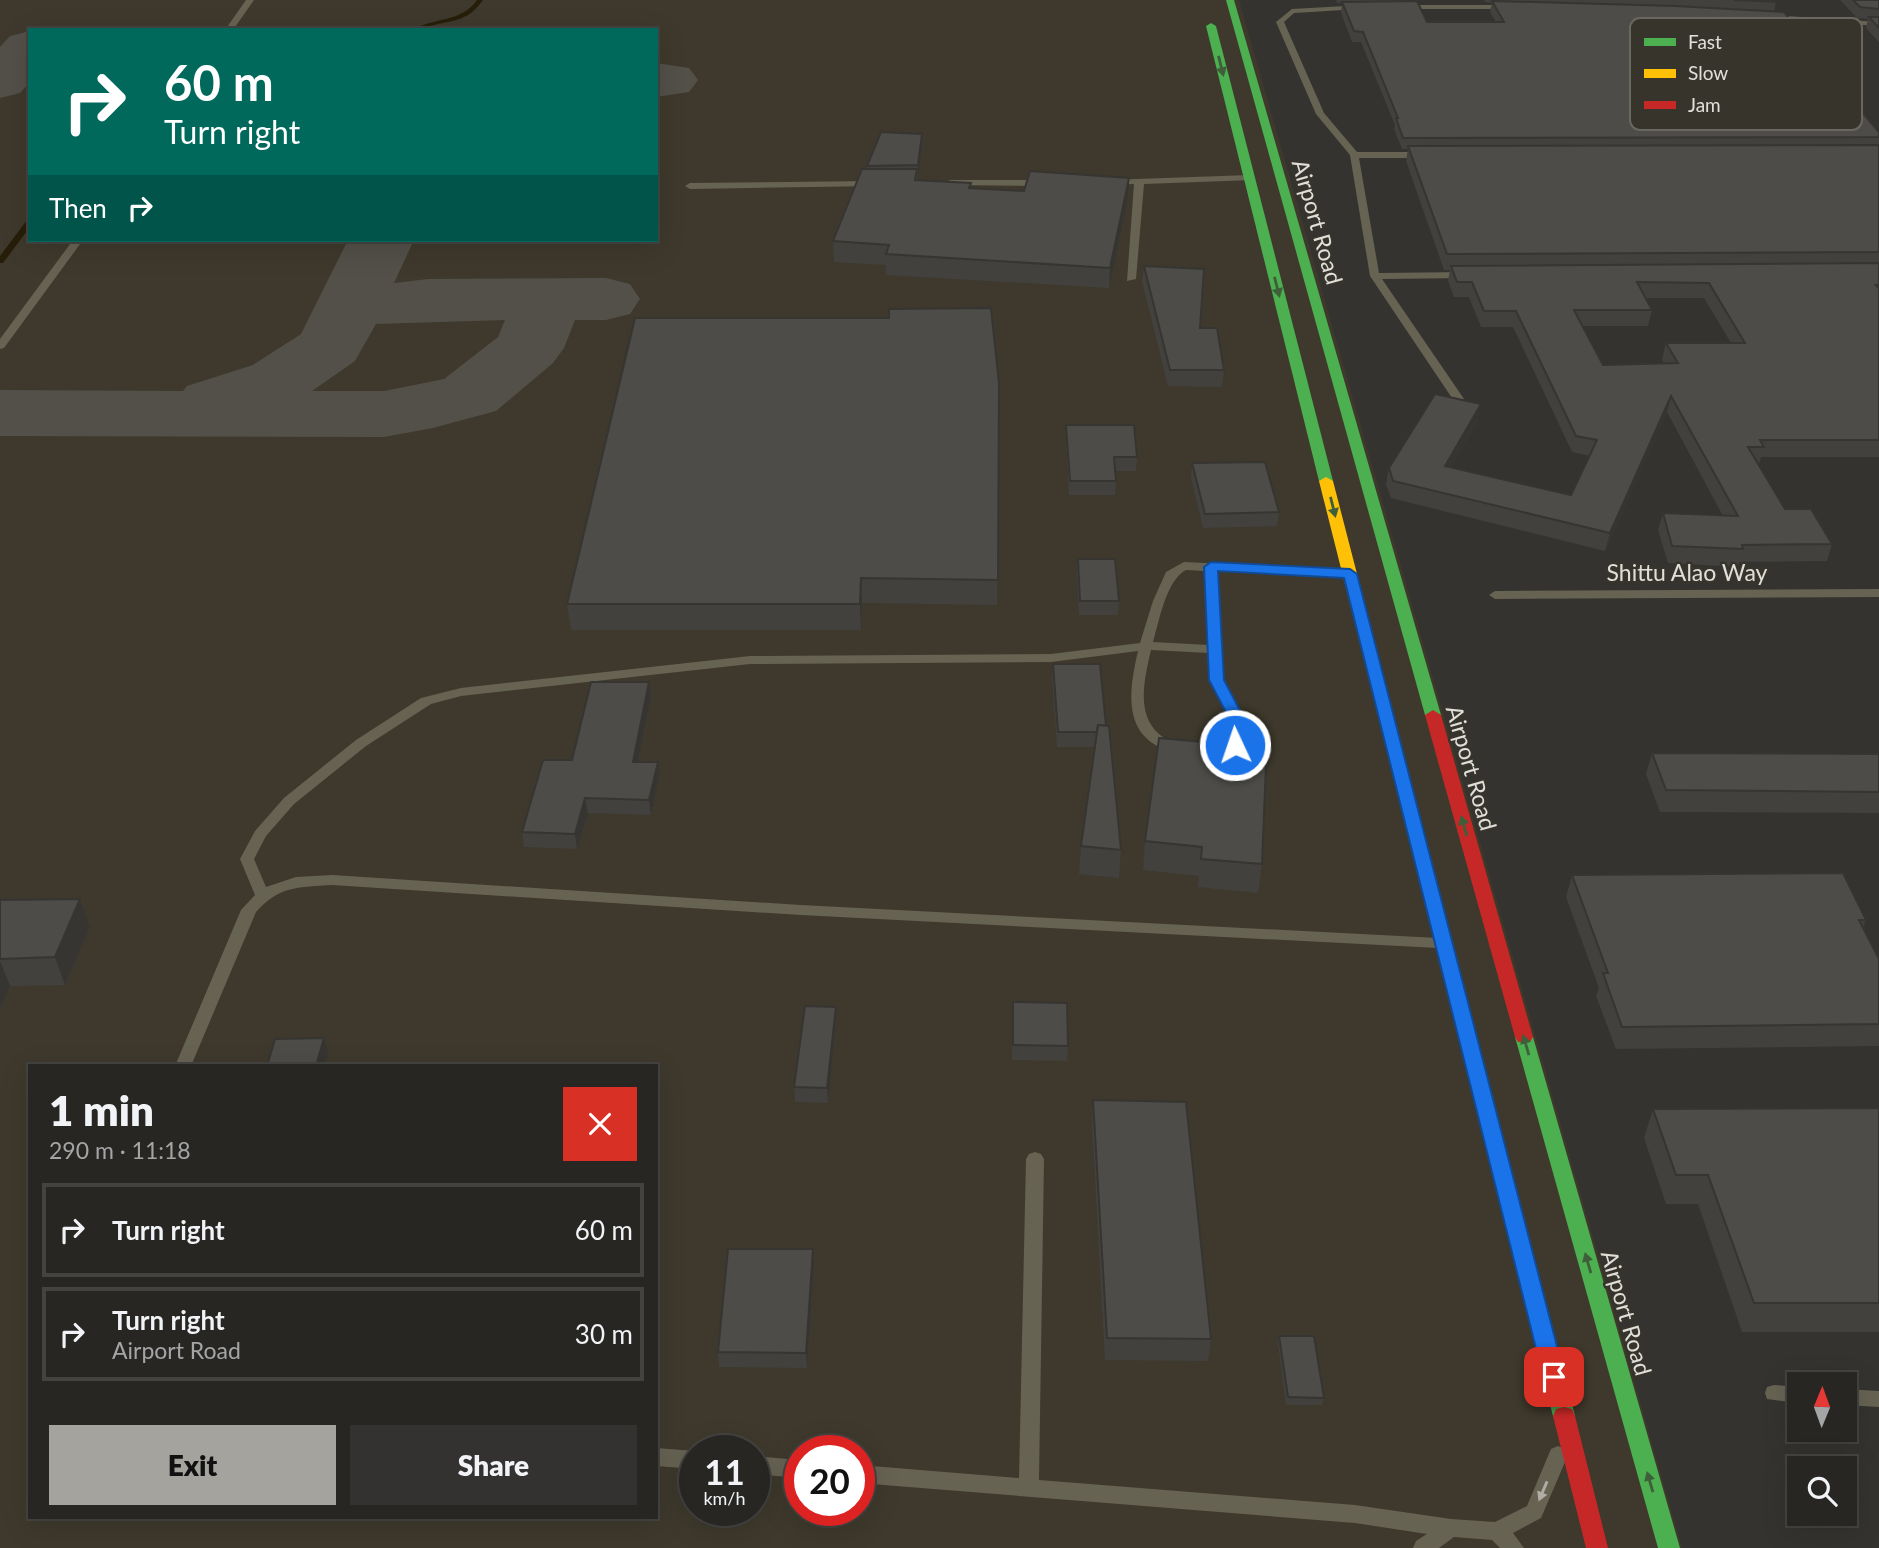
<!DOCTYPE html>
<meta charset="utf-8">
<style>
:root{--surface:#272623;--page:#333230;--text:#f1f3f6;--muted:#a4a5a6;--line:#434341;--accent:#a4a39e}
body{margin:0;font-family:Lato,sans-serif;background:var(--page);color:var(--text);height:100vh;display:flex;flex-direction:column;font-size:26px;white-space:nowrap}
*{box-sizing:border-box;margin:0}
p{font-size:23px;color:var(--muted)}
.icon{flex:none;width:38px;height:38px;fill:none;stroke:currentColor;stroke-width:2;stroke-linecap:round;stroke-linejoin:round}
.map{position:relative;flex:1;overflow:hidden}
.side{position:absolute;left:28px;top:1064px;width:630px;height:455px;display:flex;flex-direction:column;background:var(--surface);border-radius:0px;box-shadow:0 7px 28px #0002,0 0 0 2px var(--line)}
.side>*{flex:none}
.hud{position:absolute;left:28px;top:28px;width:630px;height:214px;border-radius:0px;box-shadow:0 7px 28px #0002,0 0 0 2px var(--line);background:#00695c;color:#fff;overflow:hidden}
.needle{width:46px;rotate:1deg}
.tools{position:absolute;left:1787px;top:1372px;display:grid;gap:14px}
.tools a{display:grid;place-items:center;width:70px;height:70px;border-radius:0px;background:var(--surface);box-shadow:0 7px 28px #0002,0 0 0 2px var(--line);font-size:35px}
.speed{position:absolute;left:679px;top:1435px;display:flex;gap:14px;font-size:35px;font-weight:700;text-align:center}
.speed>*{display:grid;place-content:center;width:91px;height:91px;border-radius:50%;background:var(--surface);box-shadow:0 7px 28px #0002,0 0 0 2px var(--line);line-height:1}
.speed small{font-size:18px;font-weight:400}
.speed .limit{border:10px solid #d22;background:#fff;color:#111}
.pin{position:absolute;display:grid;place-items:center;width:60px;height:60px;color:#fff;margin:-30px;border-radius:14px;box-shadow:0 4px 10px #0006}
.me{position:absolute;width:77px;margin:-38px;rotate:357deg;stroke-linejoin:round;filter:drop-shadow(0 0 5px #0008)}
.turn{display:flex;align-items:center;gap:24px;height:147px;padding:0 21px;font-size:32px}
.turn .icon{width:91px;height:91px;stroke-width:2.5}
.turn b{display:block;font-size:49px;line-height:60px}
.then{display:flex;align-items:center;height:66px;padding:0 21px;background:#0003;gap:14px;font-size:26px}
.round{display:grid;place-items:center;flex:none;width:74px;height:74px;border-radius:0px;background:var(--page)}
.head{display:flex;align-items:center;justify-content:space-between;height:119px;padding:0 21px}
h1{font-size:42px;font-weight:800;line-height:52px}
.action{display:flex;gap:14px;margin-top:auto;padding:14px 21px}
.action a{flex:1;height:80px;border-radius:0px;background:var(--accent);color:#111;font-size:28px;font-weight:800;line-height:80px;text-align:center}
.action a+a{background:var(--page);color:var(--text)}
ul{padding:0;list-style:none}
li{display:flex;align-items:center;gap:21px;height:94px;margin:0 14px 10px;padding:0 7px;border:4px solid var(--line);border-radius:0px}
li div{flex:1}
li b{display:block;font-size:26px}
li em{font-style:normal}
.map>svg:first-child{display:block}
.built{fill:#3e392c;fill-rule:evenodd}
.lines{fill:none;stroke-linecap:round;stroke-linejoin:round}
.stream{fill:#261e08;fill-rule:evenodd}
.taxiway{fill:#525048;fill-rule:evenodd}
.lane{fill:#676353;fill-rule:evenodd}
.fast{fill:#4caf50;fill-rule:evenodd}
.slow{fill:#ffc107;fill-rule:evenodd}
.jam{fill:#c62828;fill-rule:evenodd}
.wall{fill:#42413e;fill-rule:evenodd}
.shaded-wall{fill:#363532}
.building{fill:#4d4c48;stroke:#363532;stroke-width:2;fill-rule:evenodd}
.oneway{fill:#3e5f39}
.oneway2{fill:#b0ada4}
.route{fill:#1a73e8;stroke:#114b97;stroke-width:2}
.labels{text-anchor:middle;stroke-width:5;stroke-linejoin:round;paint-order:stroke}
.street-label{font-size:23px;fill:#e1dfda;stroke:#37342c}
.key{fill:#37342c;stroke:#6a6760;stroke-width:2}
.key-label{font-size:19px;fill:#e1dfda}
</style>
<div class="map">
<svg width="1879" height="1548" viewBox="0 0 1879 1548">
<rect width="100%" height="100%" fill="#34332f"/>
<path class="built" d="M0 0H1239L1682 1548H0ZM30 30H656V240H30ZM30 1066H656V1517H30ZM695 1451H754V1510H695ZM800 1451H859V1510H800Z"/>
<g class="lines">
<g class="stream">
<path d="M477 0H483C469 20 456 20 434 25 426 27 420 30 412 30 434 17 461 23 477 0Z"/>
<polygon points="27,220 30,220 30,227 3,263 0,263 0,256"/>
</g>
<g class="taxiway">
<polygon points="30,31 30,82 20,93 0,98 0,47 10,36"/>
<polygon points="656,63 689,68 698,80 689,92 656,97"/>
<path d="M348 240H414L394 283 428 279 606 278 630 284 640 299 630 314 606 320H575L564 348 553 363 496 411 433 428 384 437 0 436V390L183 391 187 386 253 365 301 334ZM505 320 498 337 444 379 384 391H312L355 361 376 324Z"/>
</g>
<g class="lane">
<polygon points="246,0 254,0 233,30 225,30"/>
<polygon points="1363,5 1364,7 1360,9 1294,13 1284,22 1324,113 1357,152 1426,152 1431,155 1426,158 1359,158 1379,273 1468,272 1473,275 1468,278 1382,279 1464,399 1458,402 1454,401 1370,276 1350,155 1316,114 1276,22 1292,9"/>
<polygon points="1402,5 1507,5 1511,7 1507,9 1399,9 1398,7"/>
<polygon points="1772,15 1879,22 1879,26 1769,19 1768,17"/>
<polygon points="1250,175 1255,178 1253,180 1144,184 1136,279 1127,281 1134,184 1111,185 1106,182 1108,180"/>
<polygon points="950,180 1045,180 1050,183 1045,186 947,185 945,183"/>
<polygon points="874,181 877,182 877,186 690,189 685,186 690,183"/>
<polygon points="73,240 83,240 4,348 0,349 0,339"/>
<path d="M1184 562 1349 570 1355 574 1349 578 1217 571 1224 680 1244 720 1242 745C1229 758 1203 764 1188 751L1195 747 1217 749 1228 743 1230 720 1210 680 1209 653 1151 650C1142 689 1133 729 1180 746L1182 749 1175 753C1122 739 1128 694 1138 651L1051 662 750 664 461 696 431 704 366 746 294 804 266 836 254 859 266 887 296 877 332 875 801 905 1438 938 1443 939 1446 943 1443 947 1438 948 801 915 332 885C299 887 279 886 256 912L191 1066H175L241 910 255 895 240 859 255 831 284 798 356 740 421 698 461 688 750 656 1051 654 1140 643 1153 601 1166 572ZM1186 570 1205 571 1209 645 1153 642C1159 622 1166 580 1186 570Z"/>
<polygon points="1879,589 1879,597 1495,599 1489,595 1495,591"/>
<polygon points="1035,1152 1041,1154 1044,1159 1039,1480 1355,1505 1451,1519 1495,1522 1527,1506 1551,1449 1558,1446 1565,1449 1568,1455 1541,1518 1513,1533 1524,1548 1500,1548 1492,1540 1454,1537 1439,1548 1413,1548 1416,1541 1427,1534 1355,1523 859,1483 859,1465 1019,1478 1026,1159 1029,1154"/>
<polygon points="1774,1385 1799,1387 1799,1403 1767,1399 1765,1393 1767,1387"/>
<polygon points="1844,1389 1879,1391 1879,1407 1844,1405"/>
<polygon points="656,1448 695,1451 695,1469 656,1466"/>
<polygon points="754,1456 800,1460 800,1478 754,1474"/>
</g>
<g class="fast">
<polygon points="1226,0 1234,0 1441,715 1438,718 1428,718 1425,715"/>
<polygon points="1211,23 1216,26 1333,481 1331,484 1326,485 1319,481 1206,26"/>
<polygon points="1401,770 1409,775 1575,1416 1572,1423 1564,1425 1556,1423 1553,1416 1393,775"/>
<polygon points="1524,1030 1530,1032 1533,1037 1680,1548 1658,1548 1515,1037 1518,1032"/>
</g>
<polygon class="slow" points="1326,477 1333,481 1409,775 1401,780 1393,775 1319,481"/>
<g class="jam">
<polygon points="1433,710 1441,715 1533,1037 1530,1042 1518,1042 1515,1037 1425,715"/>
<polygon points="1564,1407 1572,1409 1575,1416 1608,1548 1586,1548 1553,1416 1556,1409"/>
</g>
</g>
<g class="wall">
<path d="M1336 0H1412V1L1427 22H1496L1490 12 1492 3 1485 2 1484 0H1774L1776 2 1774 12 1816 51 1815 57 1879 132V457H1761L1759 464H1758L1785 509 1832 544 1827 561 1739 562 1738 567 1668 563 1658 530 1663 513 1723 516 1667 412 1605 551 1391 498 1386 484 1389 468 1478 421 1451 467 1571 495 1590 456 1572 452 1513 327H1481L1469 297H1454L1448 281 1450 270H1444L1406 161 1408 149H1402L1394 129 1395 125 1361 42H1352L1341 13 1342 3H1337ZM1645 298H1704L1731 343H1666L1662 359 1664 364 1603 365 1582 326H1648L1652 310Z"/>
<polygon points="1840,0 1879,0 1879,42 1866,28 1868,19 1857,18"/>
<polygon points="922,146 917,180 971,188 1128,198 1109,288 886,275 886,265 834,262 833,241 867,169 867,166"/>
<polygon points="1144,266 1200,328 1224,370 1222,387 1168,386 1142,281"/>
<polygon points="999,384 997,605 862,603 861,630 571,630 567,604"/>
<polygon points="1066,425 1137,457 1136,471 1115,471 1116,481 1115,495 1069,495 1066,438"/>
<polygon points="1192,463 1279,512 1277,526 1203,528 1191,477"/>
<polygon points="1078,559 1119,601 1118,615 1079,615 1077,573"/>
<polygon points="1053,664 1106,726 1121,850 1119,878 1079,874 1081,846 1095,747 1057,747 1052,678"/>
<polygon points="651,697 638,762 659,777 651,815 588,813 577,849 524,847 522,832 572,760"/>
<polygon points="1652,753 1879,754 1879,813 1660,812 1646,774"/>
<polygon points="1213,759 1262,864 1258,893 1198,887 1199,876 1143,870 1145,841"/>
<polygon points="1572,875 1866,920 1863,928 1879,959 1879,1046 1616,1049 1596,996 1599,988 1566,897"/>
<polygon points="80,899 90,927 65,985 10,986 0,1009 0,900"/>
<polygon points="1013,1002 1068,1046 1067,1061 1012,1060"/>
<polygon points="836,1022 828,1103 795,1102 794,1087"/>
<polygon points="1093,1100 1211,1339 1208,1361 1105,1360 1092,1123"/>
<polygon points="1879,1108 1879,1332 1742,1332 1698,1204 1666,1204 1644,1138 1653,1109"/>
<polygon points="813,1249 814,1264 807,1368 719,1367 718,1352"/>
<polygon points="1279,1336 1324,1398 1322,1405 1286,1405 1278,1343"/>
</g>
<g class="shaded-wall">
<polygon points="922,134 922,146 918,177 918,165"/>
<polygon points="1129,178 1128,198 1109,288 1110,268"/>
<polygon points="1671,396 1667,412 1605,551 1610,533"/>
<polygon points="1481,404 1478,421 1442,483 1445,466"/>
<polygon points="861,578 862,603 861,630 860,604"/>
<polygon points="649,682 651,697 635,776 633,762"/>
<polygon points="658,762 659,777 651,815 649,800"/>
<polygon points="585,798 588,813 577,849 575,834"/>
<polygon points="80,899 90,927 65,985 55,957"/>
<polygon points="0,961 10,986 0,1009"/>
<polygon points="836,1007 836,1022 828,1103 827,1088"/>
<polygon points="324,1038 328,1053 324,1066 316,1066"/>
<polygon points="813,1249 814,1264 807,1368 806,1353"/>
</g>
<g class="building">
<polygon points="1734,0 1774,0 1776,2"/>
<polygon points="1853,0 1879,0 1879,9 1860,7"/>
<polygon points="1417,1 1427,22 1504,22 1492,1 1675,6 1784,12 1816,51 1810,51 1879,132 1879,137 1403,138 1396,118 1398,118 1363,32 1354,31 1342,2"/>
<polygon points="1869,17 1879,17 1879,28"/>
<polygon points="881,132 922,134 918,165 867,166"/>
<polygon points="1879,145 1879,252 1447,254 1408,146"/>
<polygon points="862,169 917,169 915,180 971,183 969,188 1024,191 1030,171 1129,178 1110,268 886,254 889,245 833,241"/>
<path d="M1879 263V285H1876L1879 289V440H1760L1764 447H1748L1785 509H1811L1832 544 1742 545 1743 549 1672 546 1663 513 1738 516 1671 396 1610 533 1393 481 1389 468 1435 394 1481 404 1445 466 1571 495 1597 440 1576 436 1516 311H1484L1472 282H1457L1451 266ZM1637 282 1709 283 1745 343H1666L1678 363 1603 365 1574 310H1652Z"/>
<polygon points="1144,266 1204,269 1200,328 1217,328 1224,370 1170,370"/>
<polygon points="991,308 999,384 998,580 861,578 860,604 567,604 635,318 889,318 889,309"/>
<polygon points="1066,425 1134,425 1137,457 1114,457 1116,481 1070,481"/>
<polygon points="1265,462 1279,512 1205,514 1192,463"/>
<polygon points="1078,559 1115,559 1119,601 1080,601"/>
<polygon points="1053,664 1100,664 1106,726 1098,725 1097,732 1058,732"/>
<polygon points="591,682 649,682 633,762 658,762 649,800 585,798 575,834 522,832 543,760 572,760"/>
<polygon points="1098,725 1109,726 1121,850 1081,846"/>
<polygon points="1159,738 1214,743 1213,759 1266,764 1262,864 1201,859 1202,847 1145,841"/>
<polygon points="1652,753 1879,754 1879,792 1666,790"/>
<polygon points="1843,873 1866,920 1859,920 1879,959 1879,1024 1622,1027 1603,973 1608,973 1572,875"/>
<polygon points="80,899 55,957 0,959 0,900"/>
<polygon points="1013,1002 1067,1003 1068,1046 1013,1045"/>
<polygon points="805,1006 836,1007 827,1088 794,1087"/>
<polygon points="324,1038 316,1066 267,1066 275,1039"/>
<polygon points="1093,1100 1186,1102 1211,1339 1107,1338"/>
<polygon points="1879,1108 1879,1303 1754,1303 1708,1175 1676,1175 1653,1109"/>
<polygon points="728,1249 813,1249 806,1353 718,1352"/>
<polygon points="1279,1336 1314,1336 1324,1398 1288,1397"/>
</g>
<defs><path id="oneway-solid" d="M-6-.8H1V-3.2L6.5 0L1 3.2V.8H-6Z" transform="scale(1.75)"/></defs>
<g class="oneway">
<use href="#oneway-solid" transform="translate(1221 66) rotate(76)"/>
<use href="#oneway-solid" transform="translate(1277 287) rotate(76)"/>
<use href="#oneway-solid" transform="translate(1333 507) rotate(76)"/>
<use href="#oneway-solid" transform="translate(1464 826) rotate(-106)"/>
<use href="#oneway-solid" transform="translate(1526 1045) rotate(-106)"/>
<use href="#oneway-solid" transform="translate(1588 1263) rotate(-106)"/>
<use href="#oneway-solid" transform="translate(1650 1482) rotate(-106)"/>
</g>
<use class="oneway2" href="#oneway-solid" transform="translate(1543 1491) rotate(113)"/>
<polygon class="route" points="1211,562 1350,569 1357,574 1565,1377 1562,1384 1554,1386 1546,1384 1543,1377 1344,578 1218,571 1224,680 1245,720 1243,745 1235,750 1227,745 1230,720 1209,680 1204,567"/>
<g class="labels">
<g class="street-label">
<text transform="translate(1317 222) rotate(74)" y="8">Airport Road</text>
<text x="1687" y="581">Shittu Alao Way</text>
<text transform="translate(1471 768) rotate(74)" y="8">Airport Road</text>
<text transform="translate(1626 1313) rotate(74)" y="8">Airport Road</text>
</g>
</g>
<rect x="1630" y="18" width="232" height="112" rx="10" class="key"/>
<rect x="1644" y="38" width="32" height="8" fill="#4caf50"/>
<rect x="1644" y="69" width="32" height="9" fill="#ffc107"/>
<rect x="1644" y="101" width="32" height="8" fill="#c62828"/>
<g class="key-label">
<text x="1688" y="49">Fast</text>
<text x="1688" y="80">Slow</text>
<text x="1688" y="112">Jam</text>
</g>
</svg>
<div class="tools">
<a><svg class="needle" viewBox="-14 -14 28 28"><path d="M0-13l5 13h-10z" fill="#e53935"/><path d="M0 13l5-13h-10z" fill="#a4a5a6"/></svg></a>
<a><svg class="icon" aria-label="search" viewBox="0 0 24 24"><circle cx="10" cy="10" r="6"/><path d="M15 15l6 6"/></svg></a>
</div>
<div class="speed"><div>11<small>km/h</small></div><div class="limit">20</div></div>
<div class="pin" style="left:1554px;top:1377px;background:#d93025"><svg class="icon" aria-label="arrive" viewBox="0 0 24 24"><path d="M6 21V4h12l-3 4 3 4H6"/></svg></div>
<svg class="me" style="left:1235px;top:745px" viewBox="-20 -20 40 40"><circle r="17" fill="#1a73e8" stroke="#fff" stroke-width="3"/><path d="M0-11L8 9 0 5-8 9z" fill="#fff"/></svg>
<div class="hud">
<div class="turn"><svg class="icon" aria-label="right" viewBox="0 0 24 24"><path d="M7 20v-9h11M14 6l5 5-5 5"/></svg><div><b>60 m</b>Turn right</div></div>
<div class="then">Then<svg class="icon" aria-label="right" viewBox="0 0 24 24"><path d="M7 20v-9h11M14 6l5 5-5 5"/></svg></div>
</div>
<section class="side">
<div class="head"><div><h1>1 min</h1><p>290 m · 11:18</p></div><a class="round" style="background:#d93025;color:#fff"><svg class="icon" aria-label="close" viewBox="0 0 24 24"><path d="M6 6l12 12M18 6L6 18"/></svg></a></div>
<ul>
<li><svg class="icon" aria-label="right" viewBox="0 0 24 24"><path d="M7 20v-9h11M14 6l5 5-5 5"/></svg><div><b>Turn right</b></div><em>60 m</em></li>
<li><svg class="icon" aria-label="right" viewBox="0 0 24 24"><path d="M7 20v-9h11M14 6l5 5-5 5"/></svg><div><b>Turn right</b><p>Airport Road</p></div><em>30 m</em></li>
</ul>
<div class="action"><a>Exit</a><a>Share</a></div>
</section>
</div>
